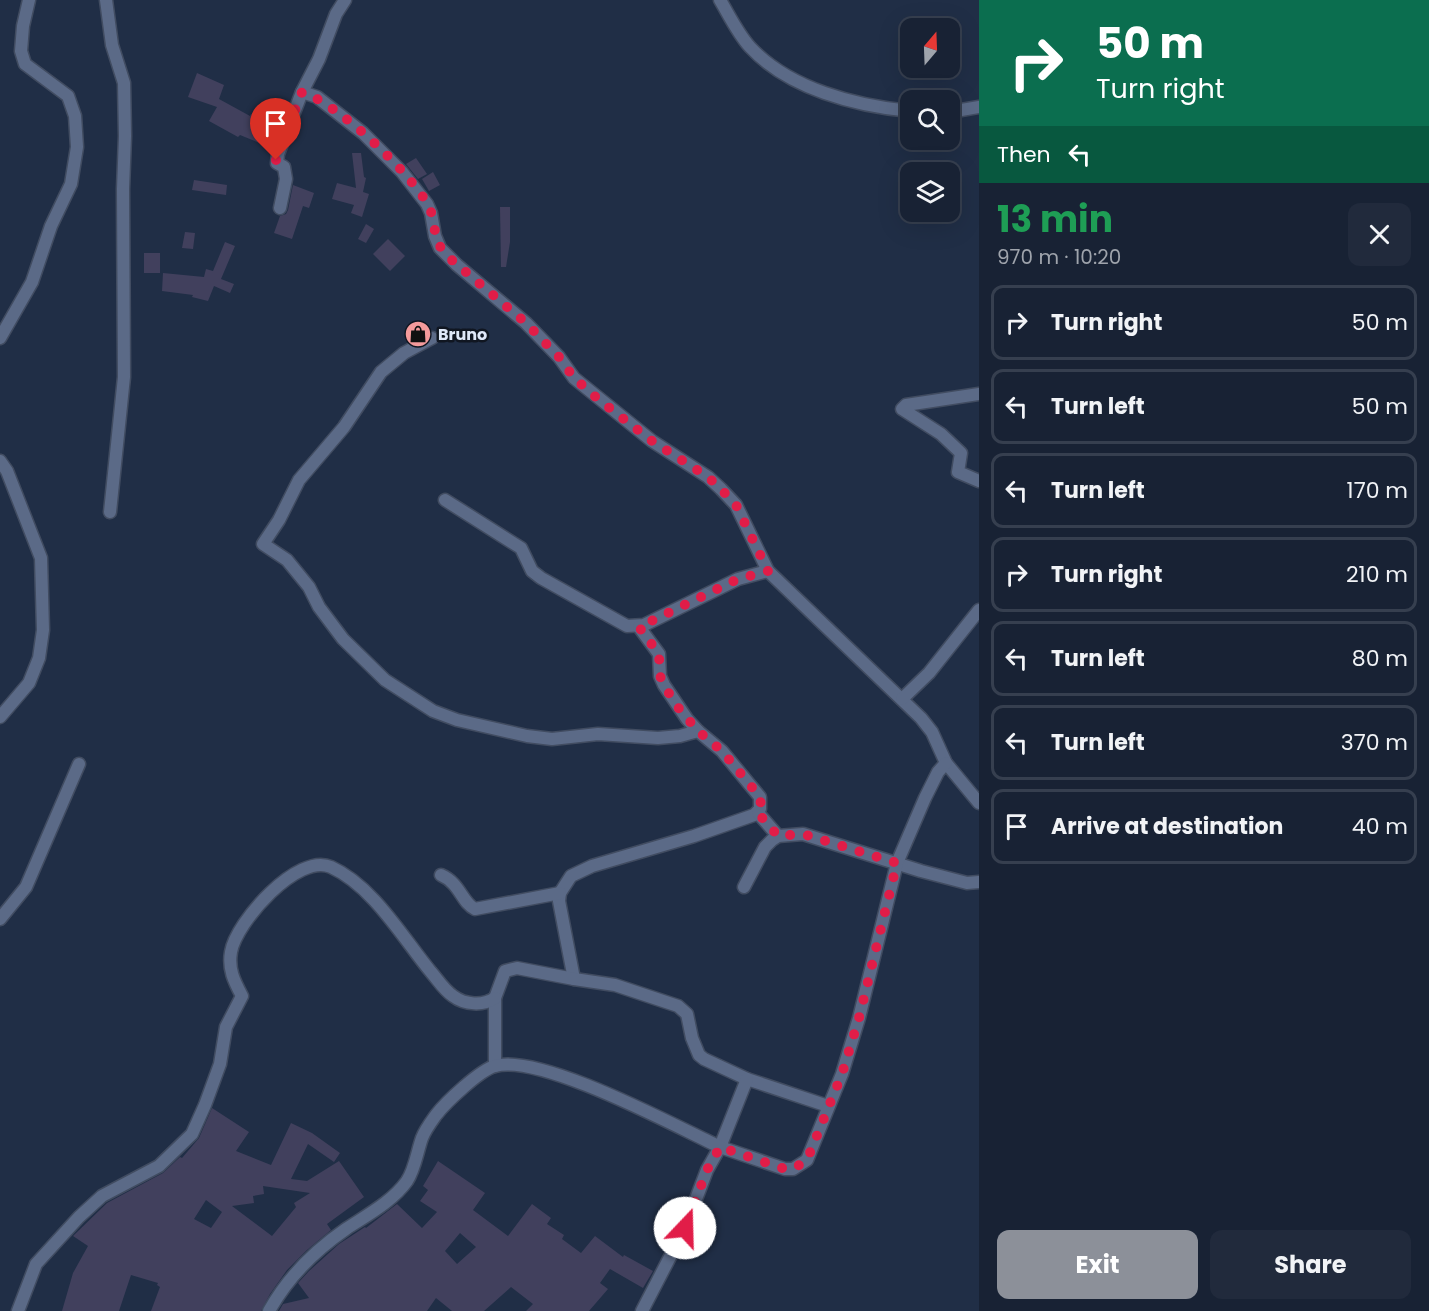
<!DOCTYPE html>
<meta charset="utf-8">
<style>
:root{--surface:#182234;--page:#212a3c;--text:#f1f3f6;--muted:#9fa4ac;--line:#363f4f;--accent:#8c9099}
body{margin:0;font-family:Poppins,sans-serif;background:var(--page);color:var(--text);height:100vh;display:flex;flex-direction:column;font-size:22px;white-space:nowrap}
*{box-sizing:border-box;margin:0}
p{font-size:20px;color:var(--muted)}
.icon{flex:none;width:33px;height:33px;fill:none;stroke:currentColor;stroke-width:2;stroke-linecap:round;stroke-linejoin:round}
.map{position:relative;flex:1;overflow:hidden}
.drawer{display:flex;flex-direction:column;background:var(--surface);width:450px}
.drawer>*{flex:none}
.hud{background:#0b6e4f;color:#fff;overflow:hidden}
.needle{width:39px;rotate:19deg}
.tools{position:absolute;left:900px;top:18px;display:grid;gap:12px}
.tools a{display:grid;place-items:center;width:60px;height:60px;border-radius:12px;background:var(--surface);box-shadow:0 6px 24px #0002,0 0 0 2px var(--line);font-size:30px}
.pin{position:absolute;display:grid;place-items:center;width:51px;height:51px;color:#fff;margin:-62px -26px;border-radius:50% 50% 50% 0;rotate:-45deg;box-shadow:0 0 6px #0007}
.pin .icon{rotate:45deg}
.me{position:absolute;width:66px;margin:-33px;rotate:21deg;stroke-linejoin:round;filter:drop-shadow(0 0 4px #0008)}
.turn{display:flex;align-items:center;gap:21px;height:126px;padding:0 18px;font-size:27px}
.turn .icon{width:78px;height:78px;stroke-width:2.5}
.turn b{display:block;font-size:42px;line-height:51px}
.then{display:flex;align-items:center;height:57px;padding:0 18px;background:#0003;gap:12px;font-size:22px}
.round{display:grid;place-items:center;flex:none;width:63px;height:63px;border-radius:12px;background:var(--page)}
.overview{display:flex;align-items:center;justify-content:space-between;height:102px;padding:0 18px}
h1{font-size:36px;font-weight:700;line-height:45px;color:#1e9e55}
.action{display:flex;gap:12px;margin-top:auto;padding:12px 18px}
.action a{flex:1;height:69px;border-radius:12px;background:var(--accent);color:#fff;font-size:24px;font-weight:700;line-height:69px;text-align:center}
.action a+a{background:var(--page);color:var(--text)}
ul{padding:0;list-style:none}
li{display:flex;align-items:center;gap:18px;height:75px;margin:0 12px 9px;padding:0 6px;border:3px solid var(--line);border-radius:12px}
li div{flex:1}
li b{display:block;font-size:22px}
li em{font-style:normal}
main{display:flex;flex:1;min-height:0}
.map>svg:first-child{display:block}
.building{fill:#41405d;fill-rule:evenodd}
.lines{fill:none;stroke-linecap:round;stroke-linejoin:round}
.street-casing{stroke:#414c61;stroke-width:15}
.street{stroke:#5b6a87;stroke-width:12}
.route{stroke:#e11d48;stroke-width:10;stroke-dasharray:0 18}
.labels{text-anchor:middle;stroke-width:5;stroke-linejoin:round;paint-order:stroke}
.poi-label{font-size:16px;font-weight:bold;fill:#dfe8f8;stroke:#101621;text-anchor:start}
</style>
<main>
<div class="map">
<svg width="979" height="1311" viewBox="0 0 979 1311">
<rect width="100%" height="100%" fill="#202e46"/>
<g class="building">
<polygon points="197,73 224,85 219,99 250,116 251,114 277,124 269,147 240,135 238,137 209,121 217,107 188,97"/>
<polygon points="352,153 361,153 364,177 366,178 363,192 369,194 362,217 351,213 354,205 332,199 337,183 356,188"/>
<polygon points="416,158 427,174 418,179 406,164"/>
<polygon points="433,172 440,185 429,191 422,179"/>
<polygon points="194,180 227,185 226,195 192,190"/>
<polygon points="293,185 314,193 309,208 303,206 292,239 274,233 280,216 286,214 288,210"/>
<polygon points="500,207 510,207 510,242 506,267 501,267"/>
<polygon points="366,224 374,229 366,243 358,239"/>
<polygon points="185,232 195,233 193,249 182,248"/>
<polygon points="388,239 405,256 390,271 373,254"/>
<polygon points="225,242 235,246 221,279 234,284 230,293 214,286 208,301 192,297 193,295 162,291 163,273 204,277 206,269 213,271"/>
<rect x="144" y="253" width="16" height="20"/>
<path d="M212 1108 249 1132 236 1151 271 1165 291 1123 312 1133 340 1153 334 1162 308 1144 291 1179 307 1181 339 1161 364 1197 327 1224 331 1230 307 1250 287 1270 270 1294 261 1311H151L160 1287 157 1285 158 1283 131 1275 119 1311H62L73 1273 88 1246 73 1236 107 1203 163 1173 180 1157 182 1158 199 1138ZM263 1186 310 1193 294 1203 296 1207 272 1236 232 1206 254 1203 253 1196 264 1194ZM206 1200 222 1212 211 1228 194 1219Z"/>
<path d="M438 1161 485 1193 473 1210 508 1236 532 1204 551 1218 547 1224 564 1235 562 1239 581 1253 595 1236 623 1257 624 1255 653 1271 643 1288 610 1269 600 1283 608 1289 589 1311H526L533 1304 511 1287 484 1311H452L436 1298 427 1311H279L283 1304 309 1298 298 1283 309 1271 339 1244 365 1227 366 1228 397 1204 422 1228 437 1212 420 1201 428 1190 423 1186ZM460 1233 476 1247 457 1264 445 1251Z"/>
</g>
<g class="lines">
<defs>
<g id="street">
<polyline points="106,0 112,45 124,83 125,136 123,189 124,377 110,512"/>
<path d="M720 0C729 15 738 34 750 47 789 89 856 106 910 111"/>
<polyline points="302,92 317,97 363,133 402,172 427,204 431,213 435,236 440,248 457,265 526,323 559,357 574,378 652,441 708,477 721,489 736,505 768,571 921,718 932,732 946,763 979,803"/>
<polyline points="950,112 979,107"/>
<polyline points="280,208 286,179 284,167 277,163 278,154 302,92 319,59 336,14 345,0"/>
<polyline points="0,338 32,282 51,226 71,184 77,147 75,116 68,96 25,64 21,51 23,26 29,0"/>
<polyline points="432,338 404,353 381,372 344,427 299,480 279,520 263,544 287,560 309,587 319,607 343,639 385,680 433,711 457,720 527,736 552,739 598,734 658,738 680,736 698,731 722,751 750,785 760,797 760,809 754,815 694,836 592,866 571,876 560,893 559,901 574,979"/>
<polyline points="979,394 906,405 902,409 941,434 961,453 958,472 979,481"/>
<polyline points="0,461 7,471 41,558 43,630 39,658 29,683 0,717"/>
<polyline points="445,500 521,548 532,571 541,578 627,626 644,625 738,579 768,571"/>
<polyline points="639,627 659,654 660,676 664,685 687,719 698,731"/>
<polyline points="902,699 929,673 979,610"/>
<polyline points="758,813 778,836"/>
<path d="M441 875C460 883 462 903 475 909L560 893"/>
<polyline points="744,887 765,847 772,840 778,836 803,834 921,871 967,883 979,882"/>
<polyline points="0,919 26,887 79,764"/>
<polyline points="495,1066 495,998 505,971 517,968 574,979 615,985 678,1006 687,1014 692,1038 699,1055 704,1059 747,1079 828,1106"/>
<polyline points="747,1079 720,1147 785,1169 793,1169 807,1160 842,1074 859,1018 897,863 925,798 938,772 946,763"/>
<path d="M18 1311 36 1264 79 1217 102 1196 159 1166 192 1134 205 1105 220 1064 226 1027 242 996C234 981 228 969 231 952 236 922 298 852 331 867 373 886 403 938 431 972 438 980 444 990 453 996 465 1005 483 1006 495 998"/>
<path d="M269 1311C288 1277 314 1251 346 1229 367 1215 392 1202 407 1181 415 1169 417 1152 422 1138 425 1130 431 1122 436 1115 446 1102 480 1070 495 1066 540 1053 675 1126 720 1147L707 1170 685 1228 642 1311"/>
</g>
</defs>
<use href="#street" class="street-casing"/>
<use href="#street" class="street"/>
</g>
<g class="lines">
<path class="route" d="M276 160 302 92C338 104 409 171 428 205 438 224 430 237 447 256L526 323 559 357 574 378 598 399 652 441 708 477 721 489 736 505 768 571 738 579 639 627 659 654 660 676 664 685 676 705 698 731 722 751 760 797 761 806 758 813 778 836 803 834 897 863 859 1018 842 1074 807 1160 793 1169H785L720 1147 707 1170 685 1228"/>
</g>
<defs>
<symbol id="shop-disc" viewBox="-11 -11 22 22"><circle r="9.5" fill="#f59b9c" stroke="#101621"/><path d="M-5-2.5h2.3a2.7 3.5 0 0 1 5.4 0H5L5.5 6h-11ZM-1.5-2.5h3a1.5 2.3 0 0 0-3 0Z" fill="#111"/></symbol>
</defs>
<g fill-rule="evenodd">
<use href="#shop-disc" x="403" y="319" width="30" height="30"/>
</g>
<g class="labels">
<g class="poi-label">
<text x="438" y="340">Bruno</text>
</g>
</g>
</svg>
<div class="tools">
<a><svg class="needle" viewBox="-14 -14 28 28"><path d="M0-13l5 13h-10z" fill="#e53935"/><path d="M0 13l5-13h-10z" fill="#9fa4ac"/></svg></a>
<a><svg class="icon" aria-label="search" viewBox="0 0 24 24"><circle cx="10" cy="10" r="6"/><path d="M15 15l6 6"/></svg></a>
<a><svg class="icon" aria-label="layers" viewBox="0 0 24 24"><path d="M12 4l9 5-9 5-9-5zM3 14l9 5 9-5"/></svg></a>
</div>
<div class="pin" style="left:276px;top:160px;background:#d93025"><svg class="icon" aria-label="arrive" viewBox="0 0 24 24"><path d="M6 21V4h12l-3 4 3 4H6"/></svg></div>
<svg class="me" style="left:685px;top:1228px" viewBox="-20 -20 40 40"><circle r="19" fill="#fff"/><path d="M0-13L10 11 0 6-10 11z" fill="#e11d48"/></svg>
</div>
<section class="drawer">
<div class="hud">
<div class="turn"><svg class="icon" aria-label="right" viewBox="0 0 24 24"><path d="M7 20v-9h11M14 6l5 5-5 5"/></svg><div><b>50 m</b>Turn right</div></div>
<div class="then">Then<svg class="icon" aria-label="left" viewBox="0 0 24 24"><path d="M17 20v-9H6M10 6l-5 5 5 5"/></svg></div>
</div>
<div class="overview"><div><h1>13 min</h1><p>970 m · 10:20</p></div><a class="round"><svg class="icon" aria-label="close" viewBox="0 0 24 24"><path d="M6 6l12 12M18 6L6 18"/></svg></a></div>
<ul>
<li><svg class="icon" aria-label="right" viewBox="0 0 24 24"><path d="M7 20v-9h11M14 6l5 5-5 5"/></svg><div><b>Turn right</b></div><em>50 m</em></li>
<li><svg class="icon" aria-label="left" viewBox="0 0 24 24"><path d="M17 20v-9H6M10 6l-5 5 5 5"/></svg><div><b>Turn left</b></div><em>50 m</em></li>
<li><svg class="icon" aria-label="left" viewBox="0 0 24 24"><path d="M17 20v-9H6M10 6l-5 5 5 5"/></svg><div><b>Turn left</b></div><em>170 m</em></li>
<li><svg class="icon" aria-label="right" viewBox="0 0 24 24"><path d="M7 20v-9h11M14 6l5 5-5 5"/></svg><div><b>Turn right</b></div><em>210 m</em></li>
<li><svg class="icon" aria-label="left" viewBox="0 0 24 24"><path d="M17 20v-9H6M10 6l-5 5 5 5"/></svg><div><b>Turn left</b></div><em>80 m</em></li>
<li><svg class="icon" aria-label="left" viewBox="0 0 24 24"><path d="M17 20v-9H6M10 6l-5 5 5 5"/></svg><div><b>Turn left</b></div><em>370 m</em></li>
<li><svg class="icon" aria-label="arrive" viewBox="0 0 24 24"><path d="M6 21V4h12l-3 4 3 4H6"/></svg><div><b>Arrive at destination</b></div><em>40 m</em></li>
</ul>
<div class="action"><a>Exit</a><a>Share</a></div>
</section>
</main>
